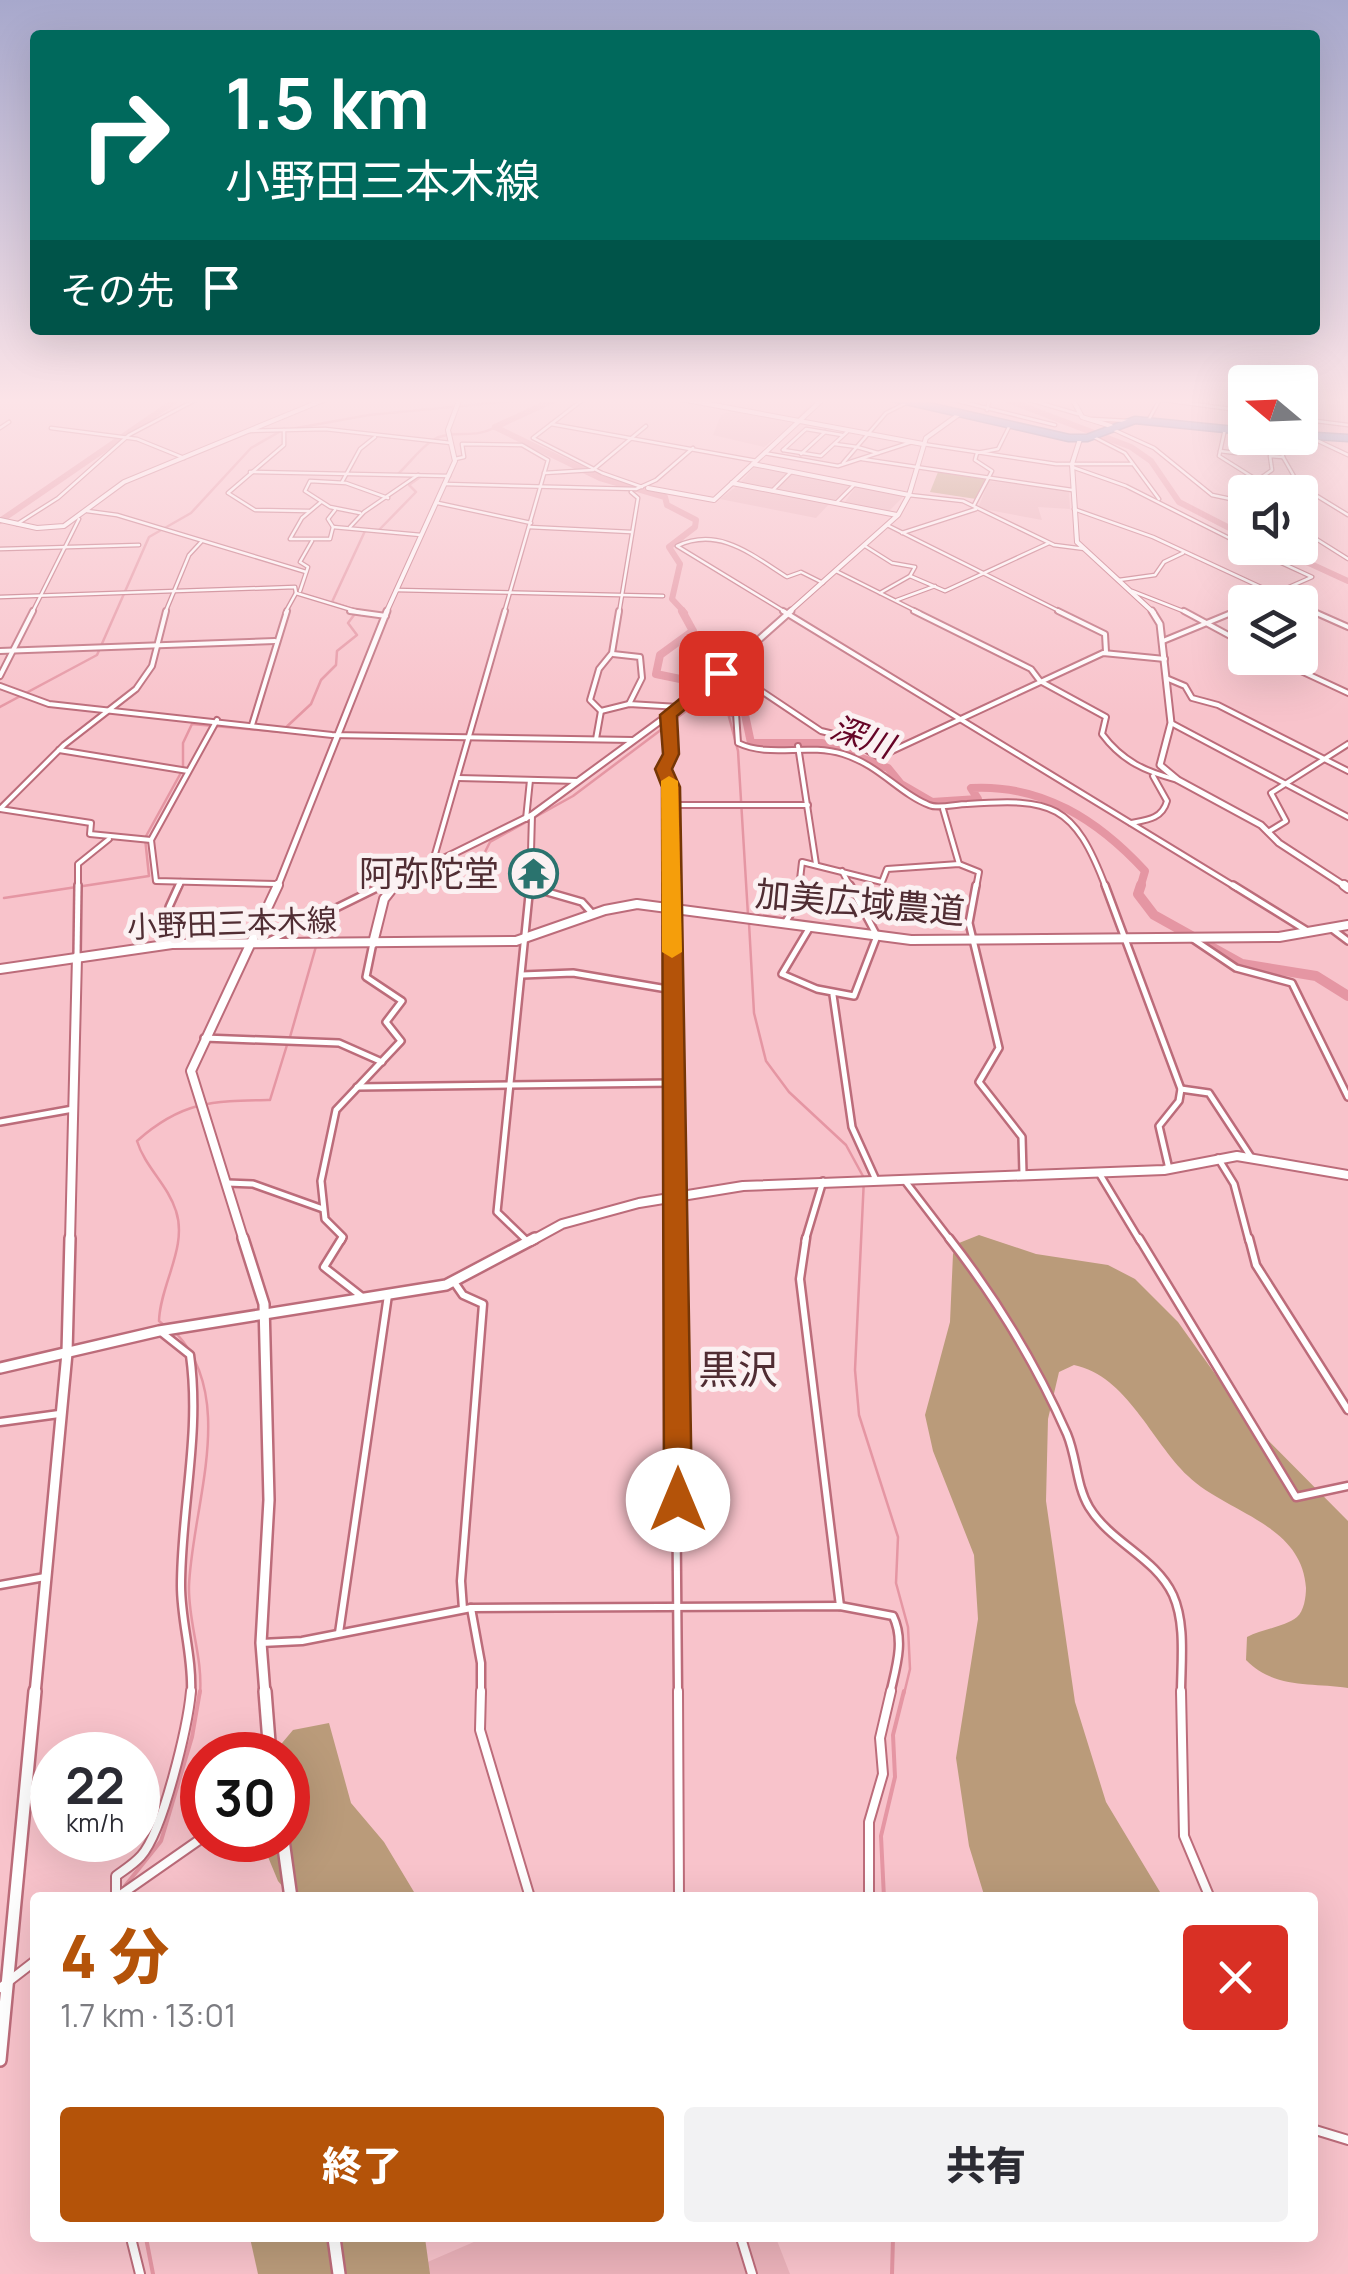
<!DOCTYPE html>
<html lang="ja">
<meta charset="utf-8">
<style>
:root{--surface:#fff;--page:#f2f2f3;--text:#2b2b33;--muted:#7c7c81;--accent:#b45309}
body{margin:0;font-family:Manrope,"Noto Sans JP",sans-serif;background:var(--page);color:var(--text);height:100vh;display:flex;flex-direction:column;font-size:38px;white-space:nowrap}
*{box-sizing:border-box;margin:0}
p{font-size:32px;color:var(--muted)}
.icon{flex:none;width:55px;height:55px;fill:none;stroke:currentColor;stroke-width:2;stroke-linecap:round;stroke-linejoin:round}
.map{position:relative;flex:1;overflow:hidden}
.side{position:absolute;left:30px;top:1892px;width:1288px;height:350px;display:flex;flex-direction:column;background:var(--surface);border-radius:10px;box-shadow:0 10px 40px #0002}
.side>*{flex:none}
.banner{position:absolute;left:30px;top:30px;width:1290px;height:305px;border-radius:10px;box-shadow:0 10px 40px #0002;background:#00695c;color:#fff;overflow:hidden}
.needle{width:65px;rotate:289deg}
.controls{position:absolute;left:1228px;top:365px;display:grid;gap:20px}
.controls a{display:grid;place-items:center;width:90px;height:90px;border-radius:10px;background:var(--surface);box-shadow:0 10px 40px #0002;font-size:50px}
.speed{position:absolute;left:30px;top:1732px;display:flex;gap:20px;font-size:50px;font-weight:700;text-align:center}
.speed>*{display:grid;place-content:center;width:130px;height:130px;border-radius:50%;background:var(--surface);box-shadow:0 10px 40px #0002;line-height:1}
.speed small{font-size:25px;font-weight:400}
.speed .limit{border:15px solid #d22;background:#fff;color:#111}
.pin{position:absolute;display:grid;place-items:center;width:85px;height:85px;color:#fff;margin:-42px;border-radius:20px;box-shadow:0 5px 15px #0006}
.me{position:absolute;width:110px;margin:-55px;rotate:0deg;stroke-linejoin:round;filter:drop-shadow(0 0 8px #0008)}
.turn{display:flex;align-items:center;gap:35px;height:210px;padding:0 30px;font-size:45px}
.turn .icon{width:130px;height:130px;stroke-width:2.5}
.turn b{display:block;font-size:70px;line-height:85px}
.then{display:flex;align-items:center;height:95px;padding:0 30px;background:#0003;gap:20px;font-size:38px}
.round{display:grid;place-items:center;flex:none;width:105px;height:105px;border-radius:10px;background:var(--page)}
.headline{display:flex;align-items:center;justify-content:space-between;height:170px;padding:0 30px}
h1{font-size:60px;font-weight:800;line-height:75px;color:var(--accent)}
.button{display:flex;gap:20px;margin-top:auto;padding:20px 30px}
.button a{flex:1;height:115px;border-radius:10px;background:var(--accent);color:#fff;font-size:40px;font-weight:800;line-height:115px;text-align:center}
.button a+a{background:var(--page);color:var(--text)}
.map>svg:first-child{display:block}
.built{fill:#ebb2ba}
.green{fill:#ba9b7a}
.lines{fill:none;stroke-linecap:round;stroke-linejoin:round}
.stream-far1{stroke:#e596a3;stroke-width:2.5}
.stream{stroke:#e596a3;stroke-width:4}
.river-far2{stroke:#e596a3;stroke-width:6}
.river-far1{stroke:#e596a3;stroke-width:8}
.river{stroke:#e596a3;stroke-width:10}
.street-far4-casing{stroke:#bc6c7a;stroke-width:5}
.street-far3-casing{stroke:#bc6c7a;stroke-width:8}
.street-far2-casing{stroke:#bc6c7a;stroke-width:10}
.street-far1-casing{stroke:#bc6c7a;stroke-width:11}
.street-casing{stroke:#bc6c7a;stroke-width:12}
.secondary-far4-casing{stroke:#bc6c7a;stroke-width:6}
.secondary-far3-casing{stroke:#bc6c7a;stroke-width:9}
.secondary-far2-casing{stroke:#bc6c7a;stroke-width:12}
.secondary-far1-casing{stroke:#bc6c7a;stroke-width:14}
.secondary-casing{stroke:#bc6c7a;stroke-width:16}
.highway-casing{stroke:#576f94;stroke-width:9}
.street-far4{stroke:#fff;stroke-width:2.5}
.street-far3{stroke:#fff;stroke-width:4}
.street-far2{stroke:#fff;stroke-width:5}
.street-far1{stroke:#fff;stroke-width:6}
.street{stroke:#fff;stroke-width:8}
.secondary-far4{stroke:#fff;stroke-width:4}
.secondary-far3{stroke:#fff;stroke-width:5}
.secondary-far2{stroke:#fff;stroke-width:8}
.secondary-far1{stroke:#fff;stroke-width:9}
.secondary{stroke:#fff;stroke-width:11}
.highway{stroke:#5b93c9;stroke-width:6}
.route{fill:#b45309;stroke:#753606;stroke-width:2.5}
.slow{fill:#f59e0b}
.labels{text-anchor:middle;stroke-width:10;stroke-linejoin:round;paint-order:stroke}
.far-street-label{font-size:30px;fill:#502d33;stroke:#fbf1f2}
.far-water-label{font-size:32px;font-style:italic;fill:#660527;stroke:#fbf1f2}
.poi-label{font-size:35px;fill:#502d33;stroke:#fbf1f2;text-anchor:end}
.street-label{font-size:35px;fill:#502d33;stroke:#fbf1f2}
.quarter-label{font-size:40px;fill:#502d33;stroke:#fbf1f2}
</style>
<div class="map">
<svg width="1348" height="2274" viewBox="0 0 1348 2274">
<rect width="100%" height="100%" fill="#f8c3cb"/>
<g class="built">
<polygon points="735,409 791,423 792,425 764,447 713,435 721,415"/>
<polygon points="755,466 852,484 834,501 741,482"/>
<polygon points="989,481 1069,490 1070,509 1038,507 1042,520 978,508"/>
<polygon points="738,485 830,503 816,518 720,499"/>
<polygon points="857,485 905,495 889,511 845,502"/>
<polygon points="483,2238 776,2238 790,2274 400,2274"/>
</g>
<g class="green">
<polygon points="938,472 984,479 986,480 976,499 930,492"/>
<path d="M979 1235 1036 1254 1108 1265 1135 1279 1178 1322 1248 1420 1348 1521V1688C1311 1682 1276 1690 1246 1660L1247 1637C1262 1629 1285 1627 1297 1617 1304 1611 1306 1597 1306 1588 1302 1523 1226 1513 1188 1476 1151 1441 1127 1376 1074 1365L1059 1372 1048 1419 1046 1501 1075 1702 1106 1802 1163 1897 985 1898 969 1846 956 1758 978 1619 974 1555 933 1451 925 1415 950 1322 953 1254 959 1243Z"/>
<polygon points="329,1723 351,1803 384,1842 417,1897 291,1897 278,1881 261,1840 288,1840 288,1755 272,1755 293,1730"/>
<polygon points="250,2238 425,2238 430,2274 258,2274"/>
</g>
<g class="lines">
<g class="stream-far1">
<polyline points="799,418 819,398"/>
<polyline points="291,429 369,415 542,398"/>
<path d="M378 531 416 492 409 485 423 475 398 474C409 464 420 448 433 440 453 428 475 440 495 427"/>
<polyline points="350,608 332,602 365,531"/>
<polyline points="0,707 97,655 149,537 191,513 251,448 279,432"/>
<polyline points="728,713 738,751 748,915"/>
<polyline points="427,869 476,870 490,842 573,796 686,711 705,710"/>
<polyline points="364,897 379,890"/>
<polyline points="4,898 149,876 145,838 183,769 183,743 192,724 281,732 311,704 321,680 336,665 337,651 357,635 348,623 357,611"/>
<polyline points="749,923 754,1013 766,1061 789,1092 846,1145 864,1178 855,1370 859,1415 898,1537 896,1583 908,1627 910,1669 904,1694"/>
<polyline points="290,1037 325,915"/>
<path d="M165 1326 159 1321C160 1285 188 1247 176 1211 168 1185 145 1167 137 1141 182 1101 212 1101 270 1100L287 1045"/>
<path d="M176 1333C238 1399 192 1506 189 1586 188 1622 203 1657 200 1694"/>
</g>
<g class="stream">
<polyline points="125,1886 161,1841 192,1737 200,1691"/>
<polyline points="884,1898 881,1836 895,1777 893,1735 904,1691"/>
<polyline points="146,2238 153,2274"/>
<polyline points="892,2274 893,2238"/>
</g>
<g class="river-far2">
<polyline points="1002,398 1131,447 1151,461 1179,502 1245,536"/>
<polyline points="495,427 600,478 665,497 667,505 696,520 695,527 669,547 680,564 672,599 685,613"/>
<polyline points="495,427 558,398"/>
<polyline points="0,521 179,398"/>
<polyline points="1276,548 1348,581"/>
</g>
<path class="river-far1" d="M682 611 693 631 660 655 656 674 685 680 686 699 744 710 751 743H822L888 768 901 784 932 802 978 799 971 788C1042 784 1098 820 1145 871L1140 888"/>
<polyline class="river" points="1141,885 1138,894 1154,915 1242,964 1316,976 1348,996"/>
<defs>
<g id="street-far4">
<polyline points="585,398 533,438 602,473 642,487"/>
<polyline points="946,398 1055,425"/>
<polyline points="1023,398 1078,414"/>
<polyline points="1149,398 1245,411"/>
<polyline points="987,410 990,398"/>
<polyline points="1092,419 1129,421"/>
<polyline points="1300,419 1348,425"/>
<polyline points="1148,421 1159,401"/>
<polyline points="551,424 757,461"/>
<polyline points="0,428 9,422"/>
<polyline points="51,428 137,439 184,458"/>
<polyline points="1110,428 1154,448 1212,495 1245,502"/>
<polyline points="1225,429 1219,456 1254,478 1259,492"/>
<polyline points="284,430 284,445 228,493 255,510 309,511"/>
<polyline points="249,431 325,429 451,443"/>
<polyline points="1094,437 1125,453 1159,499"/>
<polyline points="1312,438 1348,455"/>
<polyline points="1255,439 1268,443 1269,450"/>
<polyline points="835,444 857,447"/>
<polyline points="923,444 1056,464 1132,464"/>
<polyline points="857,447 878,453"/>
<polyline points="783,450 821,456 847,432"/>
<polyline points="783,450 806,429 842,435"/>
<polyline points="1253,450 1280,452"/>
<polyline points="1220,451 1236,453 1240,433 1245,434"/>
<polyline points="764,453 838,466 912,442"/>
<polyline points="977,453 998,449 1009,427"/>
<polyline points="801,454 825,432"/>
<polyline points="1283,457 1299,485 1348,515"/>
<polyline points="1283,457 1282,451 1306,435"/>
<polyline points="455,459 464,457 462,444 522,445 548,460 504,613"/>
<polyline points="862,459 1072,490"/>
<polyline points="843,463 886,413 908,402"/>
<polyline points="1072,467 1126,486 1245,546"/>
<polyline points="250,472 449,476"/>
<polyline points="544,473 593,470 646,426"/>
<polyline points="342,482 360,449 375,437"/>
<polyline points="1255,482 1272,470 1270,456 1283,457"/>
<polyline points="445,484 636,489 656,480 693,448"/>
<polyline points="772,491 791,472"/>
<polyline points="909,495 963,501 1054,545 1085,549"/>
<polyline points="321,502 302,518 290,539 330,539 333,527 328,519 335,510"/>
<polyline points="438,503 531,523"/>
<polyline points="836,503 855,484"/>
<polyline points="974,505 992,471 975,460 977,453"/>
<polyline points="1074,509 1153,537 1293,602"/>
<polyline points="87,511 117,515 306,572"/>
<polyline points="360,513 330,507 305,491 310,481 346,483 388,498"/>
<polyline points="17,524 58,498 129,435 199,398"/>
<polyline points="887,525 1063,613"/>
<polyline points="333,527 421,535"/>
<polyline points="350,527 364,512 418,475"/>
<polyline points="529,527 631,532"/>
<polyline points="902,533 976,509"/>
<polyline points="1300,536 1310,535 1348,559"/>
<polyline points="865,546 892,563 915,567 910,576"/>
<polyline points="1249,548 1312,577 1255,602"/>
<polyline points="0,549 139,545"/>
<polyline points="836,571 920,613"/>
<polyline points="1119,580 1155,575 1164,562 1183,553"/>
<polyline points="396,590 663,596"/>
<polyline points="300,591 308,567 300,562 312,541"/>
<polyline points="1132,591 1188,613"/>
<polyline points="880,593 910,576 945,591 1049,543"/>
<polyline points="0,597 295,587 296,593 362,613"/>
<polyline points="897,600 935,586"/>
<polyline points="1300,605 1318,613"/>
<polyline points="32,613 79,519"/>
<polyline points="165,613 189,555 202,541"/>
<polyline points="285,613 296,593"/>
<polyline points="619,613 638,498 631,492"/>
<path d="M787 613 677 546C719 526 752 555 787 577L801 572 823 583"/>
<polyline points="1230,613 1245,607"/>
</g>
<g id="street-far3">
<polyline points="350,611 386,616"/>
<polyline points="783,611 1237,888"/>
<path d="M914 611 1031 669 1040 681 1106 717 1102 734C1122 761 1146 772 1178 780"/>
<polyline points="1058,611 1105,634 1106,652"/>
<polyline points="1184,611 1245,644"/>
<polyline points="1312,611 1348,627"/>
<polyline points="1163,641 1236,611"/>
<polyline points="0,651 275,641"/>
<polyline points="613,654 640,657 642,678 629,704"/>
<polyline points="1273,658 1348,693"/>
<polyline points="727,668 821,731 842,736 879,757 1103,653 1165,659"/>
<polyline points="0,676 33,611"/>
<polyline points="1166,678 1185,686 1192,698 1218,705 1348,771"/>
<polyline points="0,686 49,704 332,735 633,740"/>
<path d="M682 705 736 713 738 743C770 758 806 743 843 754 879 765 900 794 929 805 938 809 956 804 967 804 1052 798 1074 803 1106 888"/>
<polyline points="601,711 590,700 599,669 612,653 619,611"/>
<polyline points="601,711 629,704 679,707"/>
<polyline points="668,715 672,746 663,769 671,787 672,888"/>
<polyline points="217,720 151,840 156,881 276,884"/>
<polyline points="1171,723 1348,817"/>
<polyline points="252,725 287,611"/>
<polyline points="596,739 601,711"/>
<polyline points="798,746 816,864"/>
<polyline points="59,750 188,771"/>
<polyline points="458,778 578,781"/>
<polyline points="671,805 808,805"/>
<polyline points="0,809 64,745 136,689 152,666 166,611"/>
<polyline points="0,809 91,823 90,834 151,840"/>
<polyline points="943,809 959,864"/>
<polyline points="526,819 530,780"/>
<path d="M1131 823C1147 820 1162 819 1167 801L1153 776"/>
<polyline points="1268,832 1286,821 1271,793 1348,744"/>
<polyline points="433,861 505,611"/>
<polyline points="842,871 851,888"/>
<polyline points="78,888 78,864 109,839"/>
<polyline points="178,888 181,882"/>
<polyline points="378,888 393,886"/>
<polyline points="530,888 532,815"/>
<polyline points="799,888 802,862 882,882 887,869 959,864 979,872 976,888"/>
</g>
<g id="street-far2">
<polyline points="672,885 674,1241"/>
<polyline points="976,885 969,923 999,1048 979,1082 1022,1137 1023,1174"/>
<polyline points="1105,885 1181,1089 1179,1101 1159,1126 1169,1169"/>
<polyline points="1233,885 1309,932"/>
<polyline points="530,887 582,902 591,912"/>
<polyline points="785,923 797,903 799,885"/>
<polyline points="810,927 782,974 817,989 854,996 877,936 850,885"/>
<polyline points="1332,929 1348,941"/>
<polyline points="1193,939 1236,968 1292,983 1348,1097"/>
<polyline points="269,941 383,885"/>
<polyline points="172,944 177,928 169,907 179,885"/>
<polyline points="77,956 78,885"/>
<polyline points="522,975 573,973 673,990"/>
<polyline points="833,995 852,1127 876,1180"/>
<polyline points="204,1038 339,1043 382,1062"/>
<polyline points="357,1087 673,1083"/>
<polyline points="1181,1089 1209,1093 1251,1157"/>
<polyline points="0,1122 73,1109"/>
<polyline points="1218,1158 1234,1184 1249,1241"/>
<polyline points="1099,1173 1140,1241"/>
<polyline points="905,1181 951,1241"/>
<polyline points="227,1183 253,1184 323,1209"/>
<polyline points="526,1240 497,1212 530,885"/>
<polyline points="341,1241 343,1237 325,1219 321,1181 336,1110 401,1041 386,1022 402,1001 366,977 373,943"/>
<polyline points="805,1241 823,1181"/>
</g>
<g id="street-far1">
<polyline points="342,1238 324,1267 361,1296"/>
<polyline points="674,1238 678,1694"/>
<polyline points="806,1238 800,1279 840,1606"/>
<path d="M949 1238C995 1297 1037 1366 1067 1434 1077 1458 1076 1485 1089 1507 1111 1543 1155 1557 1173 1595 1186 1624 1181 1662 1181 1694"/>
<polyline points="1139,1238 1296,1497 1348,1486"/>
<polyline points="1249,1238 1256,1265 1348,1410"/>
<polyline points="454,1282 463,1295 483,1304 461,1581 463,1609"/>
<path d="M161 1332 190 1355C201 1434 181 1508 181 1586 181 1622 193 1657 191 1694"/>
<polyline points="0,1422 59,1414"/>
<polyline points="0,1585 45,1577"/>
<polyline points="471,1608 481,1663 481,1694"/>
<polyline points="339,1633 388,1295"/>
<path d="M261 1643 302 1641 471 1608 840 1606 893 1616C905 1641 896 1667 890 1694"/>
</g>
<g id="street">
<polyline points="481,1691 480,1730 529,1894"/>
<polyline points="678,1691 679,1898"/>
<polyline points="1181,1691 1184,1836 1210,1898"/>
<path d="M116 1898V1876C124 1870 134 1864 141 1856 163 1832 188 1725 191 1691"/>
<polyline points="116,1898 202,1838"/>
<polyline points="869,1898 869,1822 883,1774 880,1738 891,1691"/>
<polyline points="0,1988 35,1961"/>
<polyline points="1312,2129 1348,2140"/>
<polyline points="131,2238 140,2274"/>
<polyline points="741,2238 752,2274"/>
</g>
<g id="secondary-far4">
<polyline points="676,398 923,444"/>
<polyline points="1072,398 1082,417 1111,426"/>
<polyline points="1080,439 1072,464 1077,542 1154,613"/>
<polyline points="753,464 909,495"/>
<polyline points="732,483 897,515"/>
<polyline points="648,488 714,500 824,398"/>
<polyline points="0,520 37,528 64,526 124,482 328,398"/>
<polyline points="386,613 455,461 448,430 460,398"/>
<polyline points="788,613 898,515 909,495 926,438 958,415"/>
</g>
<g id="secondary-far3">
<polyline points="1152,611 1160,624 1171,723 1160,765 1178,780 1261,825 1279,843 1348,888"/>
<polyline points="277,888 387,611"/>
<polyline points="393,888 398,881 532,815 701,691 791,611"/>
</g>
<g id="secondary-far2">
<polyline points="1344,885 1348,888"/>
<polyline points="373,943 384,899 395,885"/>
<polyline points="0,969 172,944 516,941 605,910 637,904 911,940 1279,937 1348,925"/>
<polyline points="70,1241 77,957"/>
<polyline points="244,1241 191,1071 278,885"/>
<polyline points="531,1241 562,1224 639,1203 743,1186 1164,1170 1237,1156 1348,1175"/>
</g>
<g id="secondary-far1">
<polyline points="243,1238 264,1304 269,1500 261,1643 265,1694"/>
<polyline points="0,1368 159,1331 446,1285 535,1238"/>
<polyline points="35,1694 67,1353 70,1238"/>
</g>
<g id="secondary">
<polyline points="265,1691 270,1755"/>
<polyline points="283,1840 291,1898"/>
<polyline points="0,2060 35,1691"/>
<polyline points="334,2238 339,2274"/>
</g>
<g id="highway">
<polyline points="893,398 1069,438 1087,438 1135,420 1245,431"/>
<polyline points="1300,435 1348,438"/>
</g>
</defs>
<use href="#street-far4" class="street-far4-casing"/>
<use href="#street-far3" class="street-far3-casing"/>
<use href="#street-far2" class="street-far2-casing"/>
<use href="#street-far1" class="street-far1-casing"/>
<use href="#street" class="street-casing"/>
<use href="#secondary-far4" class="secondary-far4-casing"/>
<use href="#secondary-far3" class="secondary-far3-casing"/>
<use href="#secondary-far2" class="secondary-far2-casing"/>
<use href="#secondary-far1" class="secondary-far1-casing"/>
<use href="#secondary" class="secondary-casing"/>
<use href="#highway" class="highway-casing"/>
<use href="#street-far4" class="street-far4"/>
<use href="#street-far3" class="street-far3"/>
<use href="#street-far2" class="street-far2"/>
<use href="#street-far1" class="street-far1"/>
<use href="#street" class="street"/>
<use href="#secondary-far4" class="secondary-far4"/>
<use href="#secondary-far3" class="secondary-far3"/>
<use href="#secondary-far2" class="secondary-far2"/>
<use href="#secondary-far1" class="secondary-far1"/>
<use href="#secondary" class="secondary"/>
<use href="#highway" class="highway"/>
</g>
<linearGradient id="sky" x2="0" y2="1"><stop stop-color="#a7a8cc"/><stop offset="0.56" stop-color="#fce4e8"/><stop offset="1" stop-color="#fce4e8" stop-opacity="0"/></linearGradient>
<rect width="1348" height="716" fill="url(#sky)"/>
<polygon class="route" points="715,670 729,673 677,716 679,754 672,769 680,787 692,1500 688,1510 678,1514 668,1510 664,1500 662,787 655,769 663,754 660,715"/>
<polygon class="slow" points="669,776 678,781 682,952 672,958 662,952 661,781"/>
<defs>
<symbol id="temple-ring" viewBox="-11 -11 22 22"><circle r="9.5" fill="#fbf1f2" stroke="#2a736e" stroke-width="1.5"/><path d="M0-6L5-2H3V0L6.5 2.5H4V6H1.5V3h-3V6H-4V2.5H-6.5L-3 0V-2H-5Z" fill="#2a736e"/></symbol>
</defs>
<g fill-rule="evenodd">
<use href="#temple-ring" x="506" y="846" width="55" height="55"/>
</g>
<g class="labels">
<g class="far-street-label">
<text transform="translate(232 924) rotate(-2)" y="10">小野田三本木線</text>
</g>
<g class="far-water-label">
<text transform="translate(862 737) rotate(20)" y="11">深川</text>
</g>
<g class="poi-label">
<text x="499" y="886">阿弥陀堂</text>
</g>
<g class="street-label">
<text transform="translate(860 903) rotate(5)" y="12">加美広域農道</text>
</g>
<g class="quarter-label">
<text x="738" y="1384">黒沢</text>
</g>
</g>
</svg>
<div class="controls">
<a><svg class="needle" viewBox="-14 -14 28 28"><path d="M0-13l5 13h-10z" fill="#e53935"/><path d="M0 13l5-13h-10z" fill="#7c7c81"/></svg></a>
<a><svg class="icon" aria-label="sound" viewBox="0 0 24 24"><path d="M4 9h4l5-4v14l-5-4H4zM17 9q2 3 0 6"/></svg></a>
<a><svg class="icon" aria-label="layers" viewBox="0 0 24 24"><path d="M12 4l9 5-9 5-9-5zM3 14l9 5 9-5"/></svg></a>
</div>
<div class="speed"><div>22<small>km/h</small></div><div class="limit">30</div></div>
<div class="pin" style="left:721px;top:673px;background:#d93025"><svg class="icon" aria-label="arrive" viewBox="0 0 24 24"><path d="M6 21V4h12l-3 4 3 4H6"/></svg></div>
<svg class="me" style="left:678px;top:1500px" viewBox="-20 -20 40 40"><circle r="19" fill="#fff"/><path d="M0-13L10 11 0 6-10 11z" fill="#b45309"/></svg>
<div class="banner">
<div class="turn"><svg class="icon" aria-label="right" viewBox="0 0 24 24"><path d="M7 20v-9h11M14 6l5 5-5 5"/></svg><div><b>1.5 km</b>小野田三本木線</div></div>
<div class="then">その先<svg class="icon" aria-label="arrive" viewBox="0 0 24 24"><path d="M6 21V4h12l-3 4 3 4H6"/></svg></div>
</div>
<section class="side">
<div class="headline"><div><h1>4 分</h1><p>1.7 km · 13:01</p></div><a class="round" style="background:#d93025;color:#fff"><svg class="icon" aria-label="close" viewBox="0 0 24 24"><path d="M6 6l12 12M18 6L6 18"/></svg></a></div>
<div class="button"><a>終了</a><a>共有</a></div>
</section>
</div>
